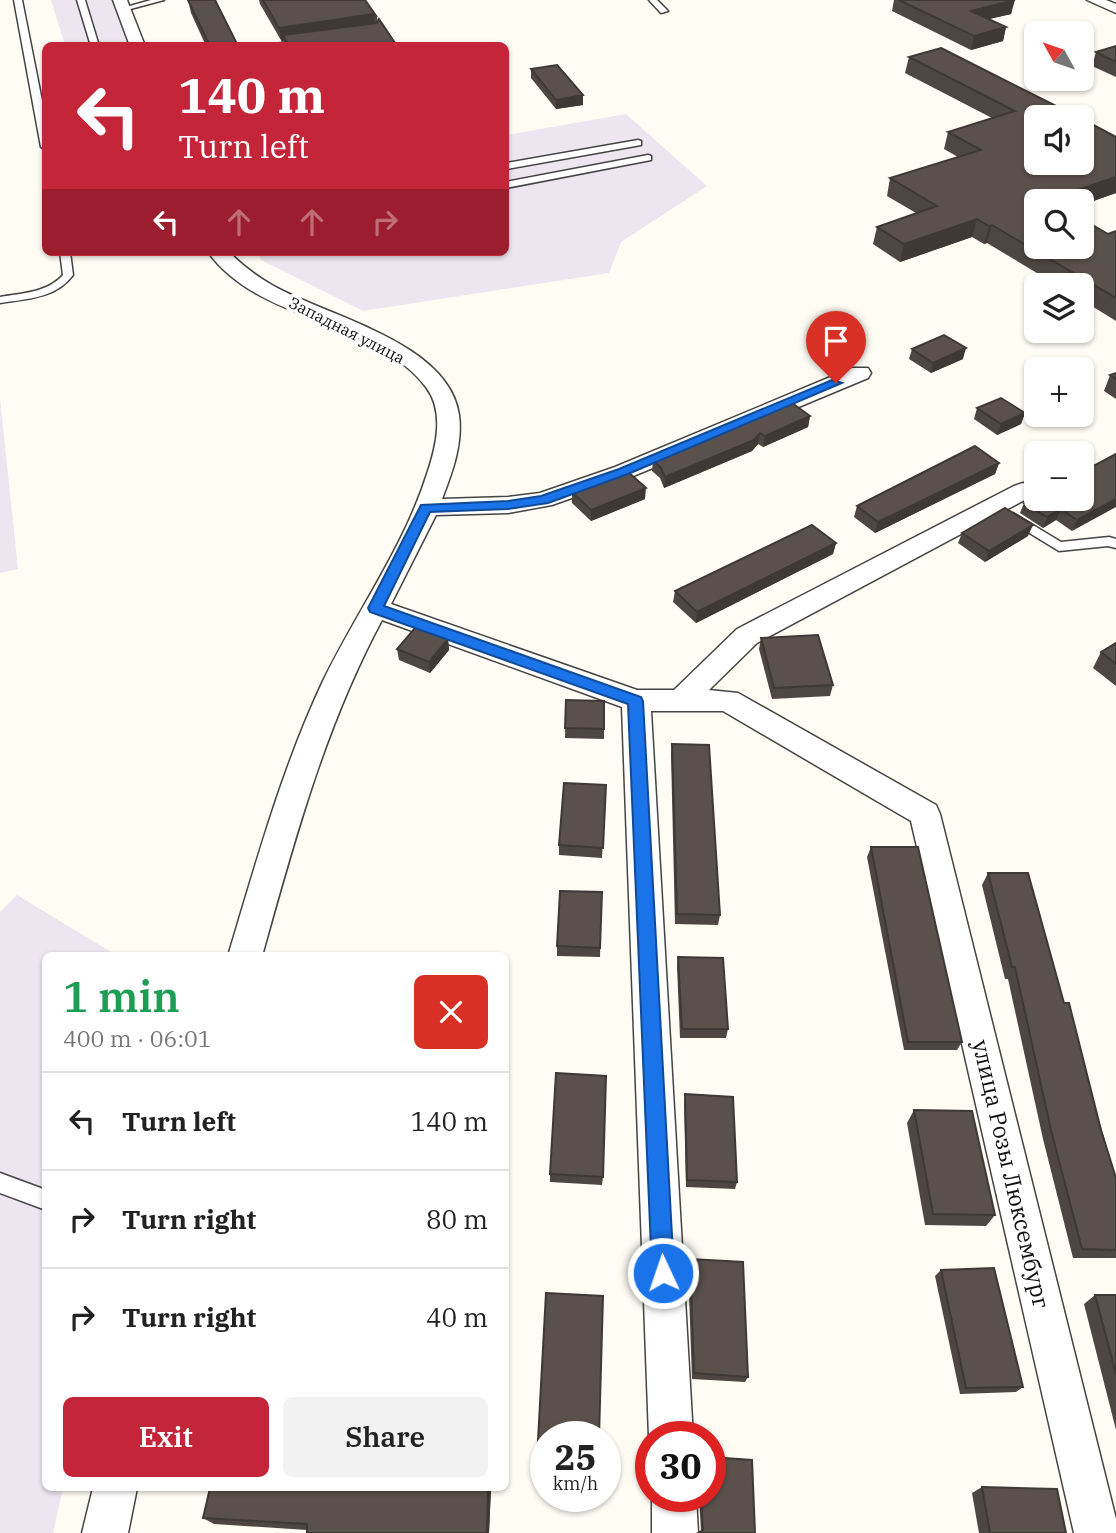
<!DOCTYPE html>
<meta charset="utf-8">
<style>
:root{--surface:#fff;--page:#f2f2f2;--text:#222;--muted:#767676;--line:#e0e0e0;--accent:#c42539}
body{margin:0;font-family:"IBM Plex Serif",serif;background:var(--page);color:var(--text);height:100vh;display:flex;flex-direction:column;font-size:26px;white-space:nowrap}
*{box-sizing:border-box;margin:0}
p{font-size:23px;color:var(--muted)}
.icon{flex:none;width:38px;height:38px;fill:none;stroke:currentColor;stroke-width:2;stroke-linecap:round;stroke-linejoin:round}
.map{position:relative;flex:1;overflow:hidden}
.side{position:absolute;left:42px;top:952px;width:467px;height:539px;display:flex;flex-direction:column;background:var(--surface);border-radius:10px;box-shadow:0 2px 5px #0004}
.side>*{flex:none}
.banner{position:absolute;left:42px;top:42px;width:467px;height:214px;border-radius:10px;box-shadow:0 2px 5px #0004;background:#c42539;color:#fff;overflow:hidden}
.needle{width:46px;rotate:310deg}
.controls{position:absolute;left:1024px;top:21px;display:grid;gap:14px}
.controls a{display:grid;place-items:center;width:70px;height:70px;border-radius:10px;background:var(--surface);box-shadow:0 2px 5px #0004;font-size:35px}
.speed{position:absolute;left:530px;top:1421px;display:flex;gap:14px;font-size:35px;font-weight:700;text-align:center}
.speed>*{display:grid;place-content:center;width:91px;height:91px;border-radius:50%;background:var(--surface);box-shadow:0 2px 5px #0004;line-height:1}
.speed small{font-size:18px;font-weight:400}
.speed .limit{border:10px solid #d22;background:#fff;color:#111}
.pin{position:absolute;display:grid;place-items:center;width:60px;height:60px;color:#fff;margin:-72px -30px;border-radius:50% 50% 50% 0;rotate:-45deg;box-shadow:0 0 7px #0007}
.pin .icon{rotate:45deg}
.me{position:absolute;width:77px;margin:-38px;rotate:357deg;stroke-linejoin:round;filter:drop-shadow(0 0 5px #0008)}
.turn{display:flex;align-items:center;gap:24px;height:147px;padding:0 21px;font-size:32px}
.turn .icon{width:91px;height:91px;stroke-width:2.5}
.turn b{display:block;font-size:49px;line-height:60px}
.lanes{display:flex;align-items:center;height:66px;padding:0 21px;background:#0003;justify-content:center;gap:35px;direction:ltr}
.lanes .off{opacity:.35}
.round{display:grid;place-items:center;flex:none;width:74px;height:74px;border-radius:10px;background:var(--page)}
.overview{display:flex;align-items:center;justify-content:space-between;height:119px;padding:0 21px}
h1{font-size:42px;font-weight:600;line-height:52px;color:#1e9e55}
.button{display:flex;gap:14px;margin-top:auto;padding:14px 21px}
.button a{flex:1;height:80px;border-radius:10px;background:var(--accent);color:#fff;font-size:28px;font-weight:600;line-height:80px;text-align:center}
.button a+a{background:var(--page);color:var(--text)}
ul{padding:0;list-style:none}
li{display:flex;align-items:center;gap:21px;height:98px;padding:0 21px;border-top:2px solid var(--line)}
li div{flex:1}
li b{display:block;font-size:26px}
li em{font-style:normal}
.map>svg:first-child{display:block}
.industrial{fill:#ede5ef}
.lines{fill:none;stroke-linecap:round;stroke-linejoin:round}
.service-casing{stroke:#444;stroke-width:3}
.minor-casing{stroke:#444;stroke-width:3}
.service{fill:#fff;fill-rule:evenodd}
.minor{fill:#fff;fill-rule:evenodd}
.wall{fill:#4d4642}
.shaded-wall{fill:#3f3936}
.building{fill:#5a514d;stroke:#3f3936;stroke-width:2}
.route{fill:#1a73e8;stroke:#114b97;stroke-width:2}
.labels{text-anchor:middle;stroke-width:7;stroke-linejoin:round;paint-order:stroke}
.far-street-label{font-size:16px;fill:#111;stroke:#fff}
.near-street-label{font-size:23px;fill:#111;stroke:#fff}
</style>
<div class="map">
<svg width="1116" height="1533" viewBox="0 0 1116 1533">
<rect width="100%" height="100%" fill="#fffcf4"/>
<g class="industrial">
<polygon points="51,0 113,0 129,45 65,45"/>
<polygon points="626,114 707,186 621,242 609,273 363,311 261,260 258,252 506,252 506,135"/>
<polygon points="0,399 18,569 0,573"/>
<polygon points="17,895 116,955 46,956 46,1488 63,1488 53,1533 0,1533 0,912"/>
</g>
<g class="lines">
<defs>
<g id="service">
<polygon points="14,0 22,0 46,121 46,150 41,147"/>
<polygon points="77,0 85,0 99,46 91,46"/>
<polygon points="151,0 164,0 123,11 119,9"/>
<polygon points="649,0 657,0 668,11 661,13"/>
<polygon points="304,40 307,44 271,46 275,44"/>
<polygon points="638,140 641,141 641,145 506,169 506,163"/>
<polygon points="648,155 651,156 651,160 506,188 506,182"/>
<path d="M60 252H70L73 275C56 298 27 299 0 303V297C22 293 47 293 63 275Z"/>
<polygon points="1013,513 1061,542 1109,537 1116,539 1116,548 1108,546 1059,551 1008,520 1006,517"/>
<polygon points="0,1173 46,1190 46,1210 0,1193"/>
</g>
<g id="minor">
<polygon points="113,0 127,0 145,46 130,46"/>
<polygon points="1087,0 1106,0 1116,4 1116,13"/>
<path d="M208 252H229C242 265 256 276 272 285 326 316 449 342 459 415 463 444 452 473 442 499L508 497 540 493 615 467 852 368H868L871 373 868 378 631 477 552 505 508 513 436 515 391 604 637 690H674L737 629 1014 486 1023 483 1032 486 1035 491 1032 496 757 643 709 690 738 693 936 805 940 814 1116 1519V1533H1074L911 821 723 711H651L693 1437H651V1441L649 1437 622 707 382 620C325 726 294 841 262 956H228C256 863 282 768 323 681 357 611 404 547 427 474 436 447 445 412 426 387 374 319 259 323 208 252Z"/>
<polygon points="93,1488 137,1488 128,1533 82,1533"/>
<polygon points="652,1496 696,1496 698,1533 652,1533"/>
</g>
</defs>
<use href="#service" class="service-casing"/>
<use href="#minor" class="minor-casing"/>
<use href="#service" class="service"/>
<use href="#minor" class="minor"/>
</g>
<g class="wall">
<polygon points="188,0 238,46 206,46 191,13"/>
<polygon points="259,0 365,0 377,17 378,22 397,46 285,46 284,41 282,42 260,4"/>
<polygon points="894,0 1014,0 1011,14 989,19 1006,27 1003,41 971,50 892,11"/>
<polygon points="1116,46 1116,77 1092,66 1096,52"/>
<polygon points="909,57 1116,137 1116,193 1082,205 1036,201 1108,234 1116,231 1116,321 1082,300 1082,285 1057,285 987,243 984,244 972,237 900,262 873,244 877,227 916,213 887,196 890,178 958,157 944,149 948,132 992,118 905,73"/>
<polygon points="531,69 583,95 583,105 556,109 531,78"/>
<polygon points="912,349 963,359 931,373 909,359"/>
<polygon points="1116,373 1116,399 1104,391 1110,375"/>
<polygon points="977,408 1025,413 1021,424 997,435 974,419"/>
<polygon points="810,416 808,427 763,447 758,444 752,451 664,488 660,478 652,471 653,460"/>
<polygon points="1116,454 1072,531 1056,520 1043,528 1020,513 1024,503"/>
<polygon points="999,463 995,474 875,533 854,517 857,506"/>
<polygon points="572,492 645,499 591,521 572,503"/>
<polygon points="962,533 1028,536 985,562 958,543"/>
<polygon points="836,543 833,554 696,623 673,602 675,591"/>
<polygon points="761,638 833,685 830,696 772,699 759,649"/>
<polygon points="448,639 449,650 430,673 399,660 397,649"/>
<polygon points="1116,643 1116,686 1093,668 1101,652"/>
<polygon points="566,700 604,701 604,739 565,738"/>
<polygon points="672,744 720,915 718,925 675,924 671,754"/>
<polygon points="606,785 602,858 559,855 559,845"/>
<polygon points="871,847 962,1042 957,1050 904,1050 867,857"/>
<polygon points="988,873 1064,1003 1116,1178 1116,1258 1073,1258 1043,1139 1008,979 1005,979 982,885"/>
<polygon points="602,892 600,957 557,956 557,946"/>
<polygon points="678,957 728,1029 726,1038 680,1038 677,966"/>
<polygon points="685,1094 737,1182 735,1189 686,1187 684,1103"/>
<polygon points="914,1110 995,1215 986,1226 925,1225 907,1123"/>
<polygon points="550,1174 603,1177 602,1185 550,1182"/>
<polygon points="690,1259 748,1377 745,1382 692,1379 688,1266"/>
<polygon points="941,1270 1023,1387 1016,1392 960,1394 935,1276"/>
<polygon points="1095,1295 1116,1295 1116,1430 1084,1304"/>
<polygon points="546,1437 546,1466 537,1465 537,1459"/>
<polygon points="982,1487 1066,1533 979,1533 972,1493"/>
<polygon points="491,1488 489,1533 307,1533 307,1530 214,1524 203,1518"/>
<polygon points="699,1496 710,1496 755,1533 701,1531"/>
</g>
<g class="shaded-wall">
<polygon points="1015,0 1011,14 968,24 971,11"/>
<polygon points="373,14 375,27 283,35 284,41 282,42 279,28"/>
<polygon points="1006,27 1003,41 971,50 974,36"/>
<polygon points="583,95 583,105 556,109 556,100"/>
<polygon points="1116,177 1116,193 1082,205 1082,201 1048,201"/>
<polygon points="977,219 972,237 900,262 904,244"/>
<polygon points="992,225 987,243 984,244 989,226"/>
<polygon points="966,348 963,359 931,373 933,363"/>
<polygon points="1025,413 1021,424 997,435 1001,424"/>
<polygon points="810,416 808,427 763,447 765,436"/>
<polygon points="760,433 758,444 752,451 664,488 665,477"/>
<polygon points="999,463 995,474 875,533 878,522"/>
<polygon points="646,488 645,499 591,521 591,510"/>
<polygon points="1116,499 1116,507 1072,531 1077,520"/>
<polygon points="1061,509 1056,520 1043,528 1047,517"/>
<polygon points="1033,525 1028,536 985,562 989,551"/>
<polygon points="836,543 833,554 696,623 697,612"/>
<polygon points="448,639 449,650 430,673 429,662"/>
<polygon points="488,1488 491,1488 489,1533 487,1533"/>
</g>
<g class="building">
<polygon points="188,0 215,0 238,46 210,46"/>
<polygon points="263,0 365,0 377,17 373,14 279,28"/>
<polygon points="899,0 1015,0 971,11 1006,27 974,36"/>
<polygon points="379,19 397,46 289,46 283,35 377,23"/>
<polygon points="1116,46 1116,62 1096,52"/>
<polygon points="941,48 1078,117 1036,117 1036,163 1082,163 1082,119 1116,137 1116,177 1048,200 1050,201 1036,201 1036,247 1082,247 1082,219 1108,234 1116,231 1116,298 992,225 989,226 977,219 904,244 877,227 937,206 890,178 981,150 948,132 1015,111 909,57"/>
<polygon points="557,65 583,95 556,100 531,69"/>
<polygon points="944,335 966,348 933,363 912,349"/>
<polygon points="1116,373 1116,379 1110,375"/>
<polygon points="1001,398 1025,413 1001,424 977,408"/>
<polygon points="792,403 810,416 765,436 760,433 754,440 665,477 661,468 653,460"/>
<polygon points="975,446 999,463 878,522 857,506"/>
<polygon points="1116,454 1116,499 1077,520 1061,509 1047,517 1024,503 1036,496 1036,499 1082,499 1082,472"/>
<polygon points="627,471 646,488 591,510 572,492"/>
<polygon points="1005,508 1033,525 989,551 962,533"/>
<polygon points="812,525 836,543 697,612 675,591"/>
<polygon points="416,627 448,639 429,662 397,649"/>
<polygon points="818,635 833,685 774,688 761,638"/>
<polygon points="1116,643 1116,664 1101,652"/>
<polygon points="566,700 604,701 604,729 565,728"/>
<polygon points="672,744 709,745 720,915 677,914"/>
<polygon points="564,783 606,785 603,848 559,845"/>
<polygon points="871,847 918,847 962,1042 908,1042"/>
<polygon points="988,873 1028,873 1064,1003 1069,1003 1101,1130 1116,1178 1116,1250 1082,1249 1051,1130 1015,967 1012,967"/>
<polygon points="560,891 602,892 600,948 557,946"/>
<polygon points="678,957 723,958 728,1029 682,1029"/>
<polygon points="556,1073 606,1076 603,1177 550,1174"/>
<polygon points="685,1094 733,1097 737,1182 687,1180"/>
<polygon points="914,1110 972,1111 995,1215 933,1214"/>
<polygon points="690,1259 743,1262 748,1377 694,1373"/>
<polygon points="994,1268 1023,1387 966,1388 941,1270"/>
<polygon points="546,1293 603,1296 599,1437 546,1437 546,1459 537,1459"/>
<polygon points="1095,1295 1116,1295 1116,1374"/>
<polygon points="710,1457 752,1460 755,1533 698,1533 703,1530 701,1496 710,1496"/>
<polygon points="982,1487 1057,1489 1066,1533 990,1533"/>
<polygon points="210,1488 488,1488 487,1533 307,1533 307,1524 203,1518"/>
</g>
<polygon class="route" points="832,380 842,383 628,474 548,503 508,509 430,512 384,606 641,697 643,701 674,1273 670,1281 663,1284 655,1281 652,1273 628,704 370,612 368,608 421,505 508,501 541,496 619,469"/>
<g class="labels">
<g class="far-street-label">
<text transform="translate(347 330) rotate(27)" y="6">Западная улица</text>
</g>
<g class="near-street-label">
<text transform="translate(1011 1174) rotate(77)" y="8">улица Розы Люксембург</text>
</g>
</g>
</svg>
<div class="controls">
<a><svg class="needle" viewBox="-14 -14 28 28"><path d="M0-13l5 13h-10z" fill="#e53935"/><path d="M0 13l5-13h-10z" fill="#767676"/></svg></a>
<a><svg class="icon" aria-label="sound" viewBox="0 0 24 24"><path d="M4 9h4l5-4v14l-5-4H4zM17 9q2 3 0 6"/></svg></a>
<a><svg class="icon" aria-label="search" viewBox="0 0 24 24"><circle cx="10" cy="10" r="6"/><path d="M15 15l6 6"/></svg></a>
<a><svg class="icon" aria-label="layers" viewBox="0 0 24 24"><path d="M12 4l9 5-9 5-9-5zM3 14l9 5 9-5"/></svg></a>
<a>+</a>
<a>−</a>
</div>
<div class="speed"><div>25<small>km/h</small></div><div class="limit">30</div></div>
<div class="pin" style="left:836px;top:383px;background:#d93025"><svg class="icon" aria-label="arrive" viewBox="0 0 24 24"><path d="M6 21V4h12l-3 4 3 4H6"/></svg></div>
<svg class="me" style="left:663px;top:1273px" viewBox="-20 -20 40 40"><circle r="17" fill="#1a73e8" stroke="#fff" stroke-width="3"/><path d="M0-11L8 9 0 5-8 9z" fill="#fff"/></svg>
<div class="banner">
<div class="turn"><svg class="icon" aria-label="left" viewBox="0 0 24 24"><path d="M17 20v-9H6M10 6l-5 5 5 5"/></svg><div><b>140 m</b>Turn left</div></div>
<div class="lanes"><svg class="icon" aria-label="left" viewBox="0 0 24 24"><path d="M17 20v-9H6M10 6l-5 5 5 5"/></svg><svg class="icon off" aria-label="ahead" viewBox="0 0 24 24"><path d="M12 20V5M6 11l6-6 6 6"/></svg><svg class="icon off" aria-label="ahead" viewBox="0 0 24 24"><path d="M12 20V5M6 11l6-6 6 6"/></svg><svg class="icon off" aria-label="right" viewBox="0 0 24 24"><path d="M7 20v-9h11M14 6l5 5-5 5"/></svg></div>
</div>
<section class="side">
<div class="overview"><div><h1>1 min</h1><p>400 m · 06:01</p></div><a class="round" style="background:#d93025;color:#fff"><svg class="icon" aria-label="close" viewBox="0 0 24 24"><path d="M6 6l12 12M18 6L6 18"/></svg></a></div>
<ul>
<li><svg class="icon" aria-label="left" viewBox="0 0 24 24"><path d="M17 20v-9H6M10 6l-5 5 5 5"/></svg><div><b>Turn left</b></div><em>140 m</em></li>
<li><svg class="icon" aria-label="right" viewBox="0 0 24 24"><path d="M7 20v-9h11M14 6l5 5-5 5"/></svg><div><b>Turn right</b></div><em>80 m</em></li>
<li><svg class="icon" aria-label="right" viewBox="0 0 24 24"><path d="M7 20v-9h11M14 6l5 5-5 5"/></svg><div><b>Turn right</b></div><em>40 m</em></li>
</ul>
<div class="button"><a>Exit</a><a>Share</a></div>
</section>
</div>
